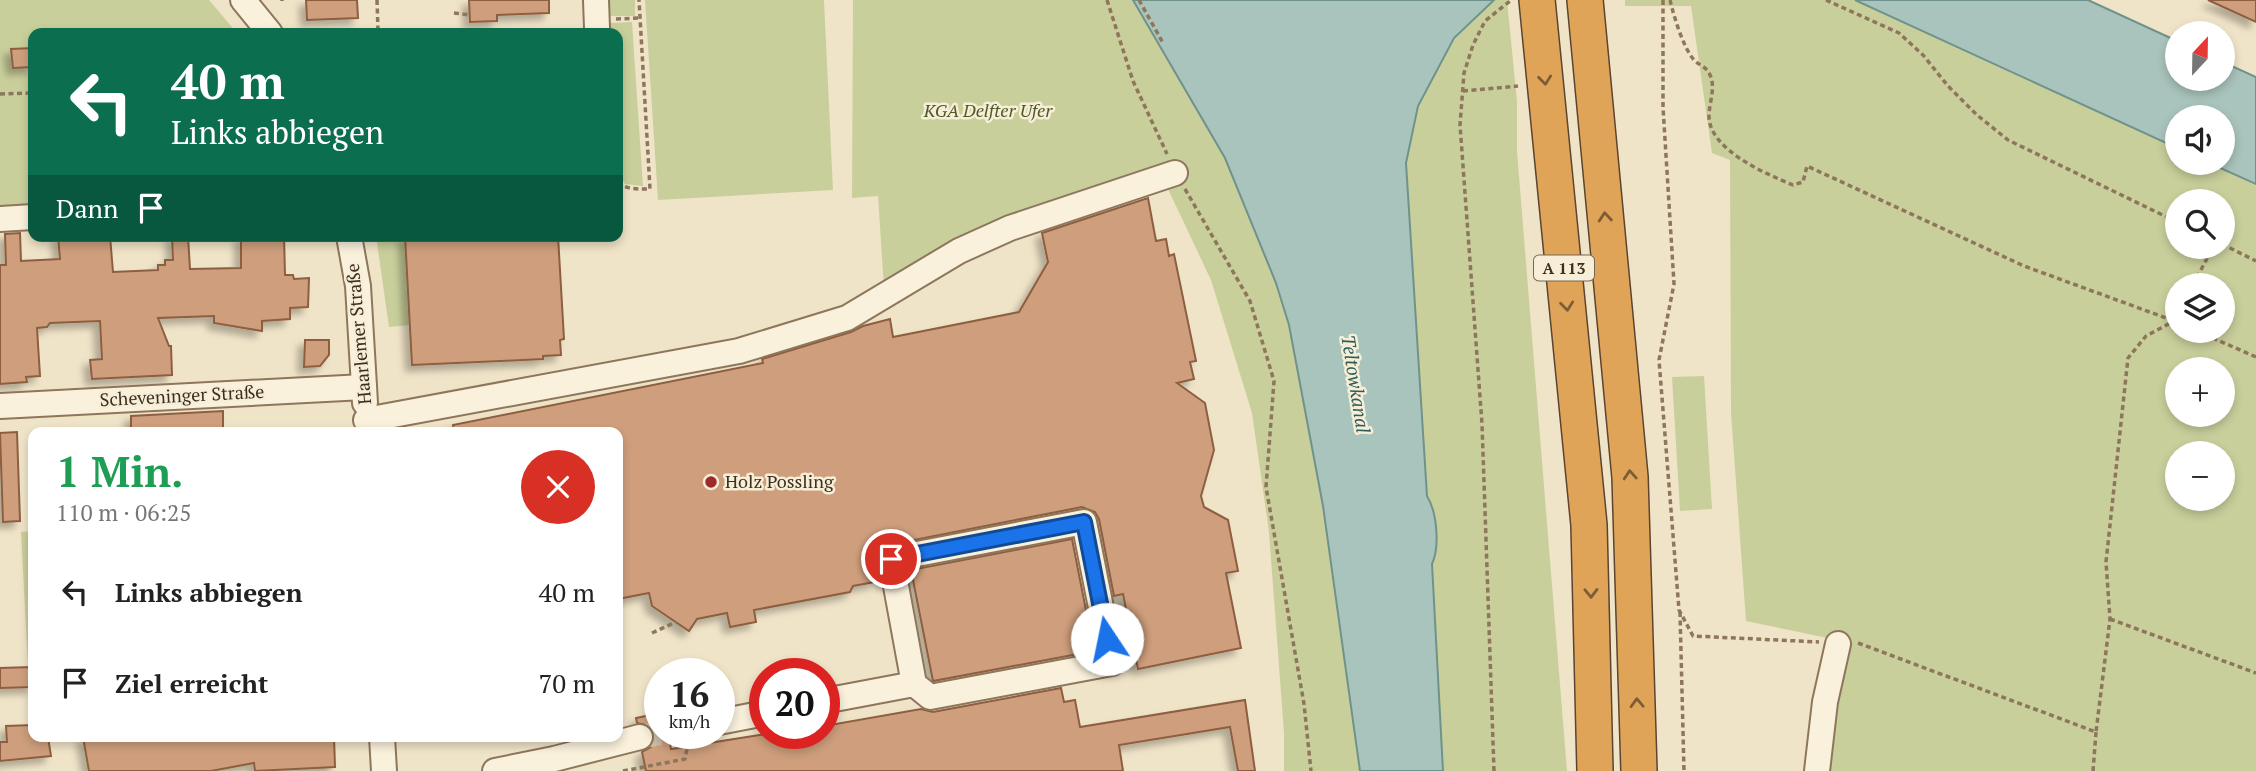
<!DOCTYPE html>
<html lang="de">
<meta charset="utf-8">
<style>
:root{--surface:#fff;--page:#f2f2f2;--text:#222;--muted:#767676}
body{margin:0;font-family:"PT Serif",serif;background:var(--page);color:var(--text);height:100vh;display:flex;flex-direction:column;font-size:26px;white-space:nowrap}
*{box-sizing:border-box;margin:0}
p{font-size:23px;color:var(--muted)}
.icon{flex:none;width:38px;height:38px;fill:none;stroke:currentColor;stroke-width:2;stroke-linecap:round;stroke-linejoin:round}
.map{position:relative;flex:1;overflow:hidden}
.sheet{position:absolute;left:28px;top:427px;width:595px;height:315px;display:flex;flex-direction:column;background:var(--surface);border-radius:14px;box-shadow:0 4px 10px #0003}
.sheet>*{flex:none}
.guide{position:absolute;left:28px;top:28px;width:595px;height:214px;border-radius:14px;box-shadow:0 4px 10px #0003;background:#0b6e4f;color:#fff;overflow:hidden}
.needle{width:46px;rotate:22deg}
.tools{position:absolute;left:2165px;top:21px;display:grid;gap:14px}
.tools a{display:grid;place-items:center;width:70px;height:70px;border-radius:50%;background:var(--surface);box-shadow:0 4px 10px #0003;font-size:35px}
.speed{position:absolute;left:644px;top:658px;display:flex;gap:14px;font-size:35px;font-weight:700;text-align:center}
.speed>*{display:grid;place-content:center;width:91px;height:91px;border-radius:50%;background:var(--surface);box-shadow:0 4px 10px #0003;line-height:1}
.speed small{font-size:18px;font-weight:400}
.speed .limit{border:10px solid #d22;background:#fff;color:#111}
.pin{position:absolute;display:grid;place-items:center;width:60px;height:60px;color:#fff;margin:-30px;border:4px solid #fff;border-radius:50%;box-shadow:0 2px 7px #0007}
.me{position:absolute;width:77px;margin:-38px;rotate:349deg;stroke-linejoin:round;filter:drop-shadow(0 0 5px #0008)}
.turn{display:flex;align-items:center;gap:24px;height:147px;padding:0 28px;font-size:32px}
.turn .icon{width:91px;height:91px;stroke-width:2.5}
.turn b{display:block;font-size:49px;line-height:60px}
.then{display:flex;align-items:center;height:66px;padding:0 28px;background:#0003;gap:14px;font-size:26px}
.round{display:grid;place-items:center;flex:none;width:74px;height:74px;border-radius:37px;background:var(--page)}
.head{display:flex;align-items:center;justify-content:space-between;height:119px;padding:0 28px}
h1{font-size:42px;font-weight:700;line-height:52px;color:#1e9e55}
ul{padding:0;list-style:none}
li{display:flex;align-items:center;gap:21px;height:91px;padding:0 28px}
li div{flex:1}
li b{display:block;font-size:26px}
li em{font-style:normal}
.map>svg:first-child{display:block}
.green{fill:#c9cf9b;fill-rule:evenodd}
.water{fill:#a9c4bc;stroke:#6f938a;stroke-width:2}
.building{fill:#cf9f7d;stroke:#8d5f41;stroke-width:2;filter:url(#shadow)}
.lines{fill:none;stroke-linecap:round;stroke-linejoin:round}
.minor-tunnel{stroke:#ccc0a6;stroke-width:24;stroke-dasharray:24 12;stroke-linecap:butt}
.minor-casing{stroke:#8d765c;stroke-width:28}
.highway-casing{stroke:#5b4430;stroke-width:38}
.path{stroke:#8d765c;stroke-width:3.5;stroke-dasharray:5 3.5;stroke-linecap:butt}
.minor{stroke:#faf1dc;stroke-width:24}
.highway{stroke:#e0a458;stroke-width:35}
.oneway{stroke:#7e5d36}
.route-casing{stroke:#114b97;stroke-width:18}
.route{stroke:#1a73e8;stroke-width:12}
.poi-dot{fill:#9e2a2b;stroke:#f7eed8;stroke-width:2.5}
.labels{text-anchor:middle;stroke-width:5;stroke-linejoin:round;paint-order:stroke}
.shield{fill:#f7eed8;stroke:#756857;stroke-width:2}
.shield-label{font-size:16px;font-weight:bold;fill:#3d2e20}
.park-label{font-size:18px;font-style:italic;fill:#4d5a26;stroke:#f7eed8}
.street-label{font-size:18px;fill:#3d2e20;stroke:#f7eed8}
.poi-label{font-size:18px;fill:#3d2e20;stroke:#f7eed8;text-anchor:start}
.water-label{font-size:19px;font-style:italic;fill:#2f5d5a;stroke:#f7eed8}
</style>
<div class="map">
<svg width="2256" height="771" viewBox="0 0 2256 771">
<defs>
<filter id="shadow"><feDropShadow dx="-6" dy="6" stdDeviation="3.5" flood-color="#0004"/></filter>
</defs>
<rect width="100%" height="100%" fill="#f0e4c8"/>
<g class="green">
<polygon points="0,0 209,0 237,33 33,33 33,204 0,206"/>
<polygon points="606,0 635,0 635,16 607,16"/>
<polygon points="645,0 824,0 833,190 658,200"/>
<polygon points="853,0 1133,0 1225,158 1276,283 1289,325 1323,506 1360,771 1284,771 1284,733 1269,532 1252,413 1211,280 1158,168 884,288 878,196 852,198"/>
<path d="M1494 0H1507L1517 101V151L1567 771H1443L1432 564C1440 547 1437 512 1427 496L1406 163 1418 106 1454 38Z"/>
<path d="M1625 0H1855L2177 148V163H2209L2256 184V771H1817L1837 640 1746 621 1731 413 1730 160 1712 153 1691 6H1625ZM2177 201H2222V247H2177ZM2177 285H2222V331H2177ZM2177 369H2222V415H2177ZM2177 453H2222V499H2177Z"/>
<polygon points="632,22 643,186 625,184 618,173 618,33 609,33 609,23"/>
<polygon points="376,236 405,236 410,325 389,327"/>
<polygon points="1704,376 1712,509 1680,511 1672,377"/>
<polygon points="33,531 33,667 28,667 21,532"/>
</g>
<g class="water">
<path d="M1133 0H1494L1454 38 1418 106 1406 163 1427 496C1437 512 1440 547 1432 564L1443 771H1360L1323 506 1289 325 1276 283 1225 158Z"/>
<polygon points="1855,0 2088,0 2177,41 2177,79 2222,79 2223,62 2256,77 2256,184 2209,163 2222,163 2222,117 2177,117 2177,148"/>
</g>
<g class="building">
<polygon points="306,0 357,0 358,18 307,20"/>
<polygon points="469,0 549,0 549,13 497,15 497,21 470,22"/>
<polygon points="2208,0 2256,0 2256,22"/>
<polygon points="33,48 33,67 13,68 11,49"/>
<polygon points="1148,198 1156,241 1166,239 1169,256 1174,254 1196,361 1190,362 1194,379 1177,383 1205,403 1214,450 1201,496 1204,507 1228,520 1238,571 1226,573 1241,648 1138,669 1123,594 1114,596 1099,519 1095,512 1082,507 868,549 875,582 853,586 850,592 754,610 756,622 730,627 727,613 697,619 689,631 652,606 649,593 618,599 618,432 454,432 453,425 763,363 762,359 851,332 863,326 890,319 893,337 1019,312 1048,262 1042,233"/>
<polygon points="20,233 21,261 60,259 58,236 110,236 113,272 158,270 158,265 165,265 165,260 173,260 172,236 188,236 190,269 241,268 241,236 284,236 285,275 293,275 294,279 309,278 308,307 290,308 290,319 262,321 262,331 214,323 214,316 158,318 169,346 171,346 172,375 92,379 90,360 102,359 100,321 50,323 47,327 37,328 40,376 26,377 27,382 0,384 0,265 6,265 5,234"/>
<polygon points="405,236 558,236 564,339 560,340 561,355 543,356 543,359 412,365"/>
<polygon points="305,340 329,340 329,355 320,366 304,367"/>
<polygon points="223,411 223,432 131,432 131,416"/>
<polygon points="17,432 20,521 3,522 0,433"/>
<polygon points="1072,539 1094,651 933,681 911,570"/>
<polygon points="33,667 33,687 0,688 0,668"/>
<polygon points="1061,688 1064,702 1075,700 1080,727 1245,700 1255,771 1238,771 1230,727 1119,745 1123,771 646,771 642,752 651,747 654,734 650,726 637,723 636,718 660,713 660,733 668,733 671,749 772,733 824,733 824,726 921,709 933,712"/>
<polygon points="33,725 33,737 48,737 51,756 0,761 0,742 7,742 6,726"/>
<polygon points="83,737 334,737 335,767 255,771 254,763 211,771 89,771"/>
</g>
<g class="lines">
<polyline class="minor-tunnel" points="640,737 660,733"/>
<defs>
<g id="minor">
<polyline points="243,0 270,33"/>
<polyline points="596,0 597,28"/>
<polyline points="0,219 33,217"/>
<polyline points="349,236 358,286 365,403"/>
<polyline points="0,406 364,387"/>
<polyline points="366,420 739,351 847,318 959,251 1010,228 1175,173"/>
<polyline points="824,701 914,684 891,559 1084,522 1112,663 930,697 914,684"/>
<polyline points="719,722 765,713"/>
<polyline points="382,737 384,771"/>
<polyline points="495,771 554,759 640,737"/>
<polyline points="1817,771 1825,702 1838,644"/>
</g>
<g id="highway">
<polyline points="1537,0 1589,525 1595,771"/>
<polyline points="1585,0 1630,477 1639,771"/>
</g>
</defs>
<use href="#minor" class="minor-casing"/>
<use href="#highway" class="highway-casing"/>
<g class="path">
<polyline points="282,0 282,1"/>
<polyline points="377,0 378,30"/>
<polyline points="1107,0 1133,81 1167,154"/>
<polyline points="1139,0 1163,43"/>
<polyline points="1663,0 1663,107 1674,284 1659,360 1679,610 1693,636 1819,642"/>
<path d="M1670 0C1674 17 1683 47 1694 60 1700 66 1707 67 1710 75 1716 88 1709 102 1709 117 1710 150 1766 174 1793 185L1803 182 1807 166 2024 266 2177 322"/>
<polyline points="1826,0 1899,33 1923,55 1948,86 1977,115 2008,140 2177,222"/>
<polyline points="454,13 470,15"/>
<polyline points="616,19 640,18"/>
<polyline points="1463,91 1518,86"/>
<polyline points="0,94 33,93"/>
<path d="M618 182C626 190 639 189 650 189L639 0"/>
<polyline points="1185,189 1250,301 1274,381 1266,487 1304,704 1311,771"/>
<polyline points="2222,244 2256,261"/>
<polyline points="2193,285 2213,247"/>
<polyline points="2197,331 2256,357"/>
<polyline points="1680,612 1684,771"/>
<polyline points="2110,619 2256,673"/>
<polyline points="652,633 676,622"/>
<polyline points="1858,643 2096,732 2110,619 2106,562 2128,358 2146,336 2174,321 2177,316"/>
<polyline points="623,771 685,759 690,733"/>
<polyline points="1494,771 1482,424 1460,125 1464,73 1473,45 1485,21 1510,1"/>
<polyline points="2093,771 2096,732"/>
</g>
<use href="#minor" class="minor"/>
<use href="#highway" class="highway"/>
</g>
<defs><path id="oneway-chevron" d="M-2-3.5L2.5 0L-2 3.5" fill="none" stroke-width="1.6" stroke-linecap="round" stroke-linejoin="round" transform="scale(1.75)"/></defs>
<g class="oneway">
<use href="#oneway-chevron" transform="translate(1545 80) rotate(84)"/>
<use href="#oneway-chevron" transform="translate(1605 217) rotate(-95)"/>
<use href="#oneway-chevron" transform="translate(1567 306) rotate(84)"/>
<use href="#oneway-chevron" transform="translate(1630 475) rotate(-94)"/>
<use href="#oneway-chevron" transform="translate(1591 593) rotate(89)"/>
<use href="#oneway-chevron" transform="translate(1637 703) rotate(-92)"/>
</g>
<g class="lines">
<defs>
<polyline id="route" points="891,559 1084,522 1107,639"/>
</defs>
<use href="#route" class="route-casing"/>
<use href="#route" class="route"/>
</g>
<circle class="poi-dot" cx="711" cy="482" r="7"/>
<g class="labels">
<rect class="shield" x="1534" y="255.5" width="60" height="25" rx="5"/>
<g class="shield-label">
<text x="1564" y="274">A 113</text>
</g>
<g class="park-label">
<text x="988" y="117">KGA Delfter Ufer</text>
</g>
<g class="street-label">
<text transform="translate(359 334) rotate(-95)" y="6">Haarlemer Straße</text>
<text transform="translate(182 396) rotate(-3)" y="6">Scheveninger Straße</text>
</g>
<g class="poi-label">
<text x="725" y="488">Holz Possling</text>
</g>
<g class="water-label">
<text transform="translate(1356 384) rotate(81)" y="7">Teltowkanal</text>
</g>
</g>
</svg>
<div class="tools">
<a><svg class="needle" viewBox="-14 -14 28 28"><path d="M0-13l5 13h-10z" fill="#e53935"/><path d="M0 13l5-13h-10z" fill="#767676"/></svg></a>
<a><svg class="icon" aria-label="sound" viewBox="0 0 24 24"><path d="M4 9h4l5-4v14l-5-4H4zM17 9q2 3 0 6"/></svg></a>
<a><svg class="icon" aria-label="search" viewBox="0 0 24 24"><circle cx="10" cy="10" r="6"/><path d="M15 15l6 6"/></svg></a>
<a><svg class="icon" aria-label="layers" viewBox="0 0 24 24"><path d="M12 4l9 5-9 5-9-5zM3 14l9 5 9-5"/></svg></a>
<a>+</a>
<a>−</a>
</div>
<div class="speed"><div>16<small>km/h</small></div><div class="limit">20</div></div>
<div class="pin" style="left:891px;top:559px;background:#d93025"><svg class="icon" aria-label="arrive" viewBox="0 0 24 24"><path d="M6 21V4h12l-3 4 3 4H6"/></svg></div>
<svg class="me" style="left:1107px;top:639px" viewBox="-20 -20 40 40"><circle r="19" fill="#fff"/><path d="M0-13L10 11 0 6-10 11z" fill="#1a73e8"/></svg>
<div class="guide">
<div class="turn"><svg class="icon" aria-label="left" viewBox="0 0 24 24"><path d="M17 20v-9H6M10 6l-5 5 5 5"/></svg><div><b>40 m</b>Links abbiegen</div></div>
<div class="then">Dann<svg class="icon" aria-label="arrive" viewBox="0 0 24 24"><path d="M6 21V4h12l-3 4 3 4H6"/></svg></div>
</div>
<section class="sheet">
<div class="head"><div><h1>1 Min.</h1><p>110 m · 06:25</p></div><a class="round" style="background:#d93025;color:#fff"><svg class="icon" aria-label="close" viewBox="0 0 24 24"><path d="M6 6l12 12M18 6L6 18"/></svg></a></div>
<ul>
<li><svg class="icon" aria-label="left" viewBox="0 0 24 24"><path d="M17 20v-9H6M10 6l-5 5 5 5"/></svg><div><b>Links abbiegen</b></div><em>40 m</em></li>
<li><svg class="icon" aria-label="arrive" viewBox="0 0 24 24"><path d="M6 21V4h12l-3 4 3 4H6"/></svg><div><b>Ziel erreicht</b></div><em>70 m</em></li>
</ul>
</section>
</div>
